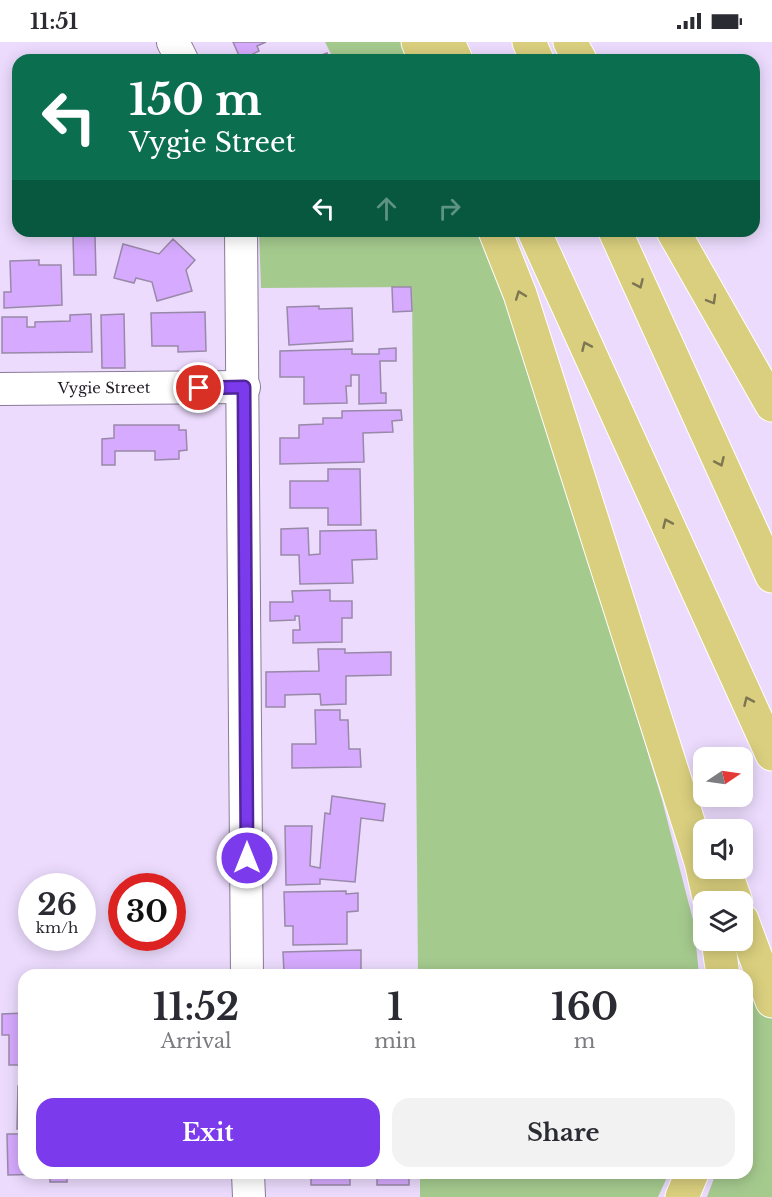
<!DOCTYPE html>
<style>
:root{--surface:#fff;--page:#f2f2f3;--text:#2b2b33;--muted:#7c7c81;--accent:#7c3aed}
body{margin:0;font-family:"Libre Baskerville",serif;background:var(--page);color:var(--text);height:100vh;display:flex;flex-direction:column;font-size:22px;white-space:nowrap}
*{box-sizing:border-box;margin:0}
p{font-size:20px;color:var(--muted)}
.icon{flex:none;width:33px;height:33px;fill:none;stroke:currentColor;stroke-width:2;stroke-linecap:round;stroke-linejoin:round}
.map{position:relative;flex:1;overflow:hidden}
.details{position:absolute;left:18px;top:927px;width:735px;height:210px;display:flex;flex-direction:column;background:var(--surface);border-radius:18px;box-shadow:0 3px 15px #0003}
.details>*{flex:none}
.hud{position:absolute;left:12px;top:12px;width:748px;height:183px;border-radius:18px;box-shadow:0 3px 15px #0003;background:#0b6e4f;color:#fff;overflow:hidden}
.needle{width:39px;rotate:77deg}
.controls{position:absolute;left:693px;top:705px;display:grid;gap:12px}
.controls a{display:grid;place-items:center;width:60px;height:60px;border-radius:12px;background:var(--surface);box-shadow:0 3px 15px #0003;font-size:30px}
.speed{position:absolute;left:18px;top:831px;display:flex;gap:12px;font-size:30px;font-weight:700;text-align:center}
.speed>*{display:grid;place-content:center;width:78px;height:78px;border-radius:50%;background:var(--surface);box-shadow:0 3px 15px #0003;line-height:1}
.speed small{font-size:15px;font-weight:400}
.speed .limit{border:9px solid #d22;background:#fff;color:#111}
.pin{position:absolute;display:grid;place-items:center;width:51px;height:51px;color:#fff;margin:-26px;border:3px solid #fff;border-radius:50%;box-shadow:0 2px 6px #0007}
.me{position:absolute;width:66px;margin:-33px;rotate:0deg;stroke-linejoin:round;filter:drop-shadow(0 0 4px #0008)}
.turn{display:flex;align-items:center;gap:21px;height:126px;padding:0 18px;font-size:27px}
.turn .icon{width:78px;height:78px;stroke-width:2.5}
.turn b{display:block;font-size:42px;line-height:51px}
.lanes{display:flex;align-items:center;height:57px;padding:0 18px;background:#0003;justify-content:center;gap:30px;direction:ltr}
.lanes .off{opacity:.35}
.eta{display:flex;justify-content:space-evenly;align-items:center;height:102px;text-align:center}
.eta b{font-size:36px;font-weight:800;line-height:42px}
.button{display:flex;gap:12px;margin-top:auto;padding:12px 18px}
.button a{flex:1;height:69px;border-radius:18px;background:var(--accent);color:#fff;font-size:24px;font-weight:800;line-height:69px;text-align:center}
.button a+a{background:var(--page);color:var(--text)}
.status{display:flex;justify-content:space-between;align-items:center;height:42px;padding:0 30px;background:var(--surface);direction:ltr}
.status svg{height:16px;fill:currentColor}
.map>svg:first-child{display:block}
.green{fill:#a5ca8e}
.building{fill:#d6aafe;stroke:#9989a8;stroke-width:1.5}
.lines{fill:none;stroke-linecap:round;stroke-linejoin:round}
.minor-casing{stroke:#8a7b99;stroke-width:34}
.highway-casing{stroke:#fff;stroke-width:35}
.minor{stroke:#fff;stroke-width:32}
.highway{stroke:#dacf7e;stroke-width:33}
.oneway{stroke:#7e7653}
.route-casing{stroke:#51269a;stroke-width:15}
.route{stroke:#7c3aed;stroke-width:10}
.labels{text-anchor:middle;stroke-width:6;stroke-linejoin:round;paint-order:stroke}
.street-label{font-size:15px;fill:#221c28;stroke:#f4edfb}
</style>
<div class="status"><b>11:51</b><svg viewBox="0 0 49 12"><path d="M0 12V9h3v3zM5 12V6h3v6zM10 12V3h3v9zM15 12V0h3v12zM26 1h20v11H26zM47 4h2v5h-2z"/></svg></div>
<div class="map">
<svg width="772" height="1155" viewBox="0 0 772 1155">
<rect width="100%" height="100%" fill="#ecdbfd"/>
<g class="green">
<polygon points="325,0 401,0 409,18 334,18"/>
<polygon points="259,189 480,189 528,315 662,758 694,882 699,933 418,933 412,245 261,246"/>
<polygon points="741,907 772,974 772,1155 707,1155 716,1131 747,1131 747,933 743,933"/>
<polygon points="420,1131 669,1131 658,1155 420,1155"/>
</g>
<g class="building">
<polygon points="233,0 266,0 257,4 259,9 241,18"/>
<polygon points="327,11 330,18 315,18 314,16"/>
<polygon points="106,189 146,189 106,193"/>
<polygon points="73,194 95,194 96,233 74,233"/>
<polygon points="173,197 195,218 186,228 192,249 157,259 152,240 136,236 134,241 114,236 123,202 159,212"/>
<polygon points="39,218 39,223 61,223 62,263 4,266 4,250 11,250 10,219"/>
<polygon points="392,245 411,245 412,269 393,270"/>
<polygon points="319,264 319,267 352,266 353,299 289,303 287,265"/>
<polygon points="205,270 206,309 178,310 178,304 152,304 151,271"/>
<polygon points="91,272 92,310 2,311 2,275 27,275 27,285 35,285 35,280 70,279 70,273"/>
<polygon points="124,272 125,326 102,326 101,273"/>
<polygon points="396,306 396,319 380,319 381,351 386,351 386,361 359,362 359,333 351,333 351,344 346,344 347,361 304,362 304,335 280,335 280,309 352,307 352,312 379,312 379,307"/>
<polygon points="401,368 402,378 392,379 393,390 363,391 364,420 280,422 280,396 299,396 299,383 323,382 323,376 342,376 342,369"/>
<polygon points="114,383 179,383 179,388 186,388 187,408 179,409 179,417 155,418 155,409 115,409 115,423 102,423 102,397 114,396"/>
<polygon points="328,427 360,427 361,483 328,483 328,466 290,466 290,439 328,439"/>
<polygon points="308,486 309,513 320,512 320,489 376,488 377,517 352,518 353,541 300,542 299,513 281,513 281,487"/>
<polygon points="330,548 330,559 352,559 352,576 342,576 342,600 293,601 293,588 300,588 299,574 295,574 295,578 270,579 270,560 293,560 292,549"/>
<polygon points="318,607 345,607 345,611 391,610 391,633 346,634 346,662 321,663 320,652 285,653 285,665 266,665 266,630 319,629"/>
<polygon points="315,668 340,668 340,678 348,678 349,707 360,707 361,725 292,726 292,702 316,702"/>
<polygon points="332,754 385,762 383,779 361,776 355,840 320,837 320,842 286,843 285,784 312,784 310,824 320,826 325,771 330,772"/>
<polygon points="346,849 346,852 358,851 358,869 347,870 347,902 293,903 293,884 285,884 284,850"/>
<polygon points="361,908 361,932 290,933 290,931 284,931 283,910"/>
<polygon points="24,971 24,1023 9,1023 9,993 2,993 2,972"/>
<polygon points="18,1044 24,1044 24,1087 17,1087"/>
<polygon points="7,1092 24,1092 24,1131 67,1131 67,1140 50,1140 50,1132 8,1133"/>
<rect x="311" y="1131" width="39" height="12"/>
<rect x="377" y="1131" width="32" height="12"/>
</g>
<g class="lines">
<defs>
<g id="minor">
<polyline points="173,0 182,18"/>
<polyline points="241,189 247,933"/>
<path id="s1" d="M0 347 244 345"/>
<polyline points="248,1131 249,1155"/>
</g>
<g id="highway">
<polyline points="418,0 425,18"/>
<polyline points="448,0 456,18"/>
<polyline points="529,0 537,18"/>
<polyline points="570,0 580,18"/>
<polyline points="495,189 520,252 701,820 710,860"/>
<polyline points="534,189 772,712"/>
<polyline points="615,189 772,534"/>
<polyline points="673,189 772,363"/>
<polyline points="724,826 736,860"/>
<polyline points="742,878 772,959"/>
<polyline points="718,898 723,933"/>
<polyline points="682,1155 692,1131"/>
</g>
</defs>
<use href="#minor" class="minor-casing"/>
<use href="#highway" class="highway-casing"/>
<use href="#minor" class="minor"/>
<use href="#highway" class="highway"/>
</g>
<defs><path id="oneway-chevron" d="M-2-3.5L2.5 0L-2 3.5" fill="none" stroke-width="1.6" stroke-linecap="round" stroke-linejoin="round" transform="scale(1.5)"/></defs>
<g class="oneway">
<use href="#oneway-chevron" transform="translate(639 242) rotate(66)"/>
<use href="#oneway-chevron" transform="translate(520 253) rotate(-110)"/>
<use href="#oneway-chevron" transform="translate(712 258) rotate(60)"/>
<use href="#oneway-chevron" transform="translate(586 304) rotate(-114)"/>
<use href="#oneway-chevron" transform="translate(720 420) rotate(66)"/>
<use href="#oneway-chevron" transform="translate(667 481) rotate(-114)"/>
<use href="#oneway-chevron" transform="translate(748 659) rotate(-114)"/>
</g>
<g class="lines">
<defs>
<polyline id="route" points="199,346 244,345 247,816"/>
</defs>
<use href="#route" class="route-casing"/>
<use href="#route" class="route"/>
</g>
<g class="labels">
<g class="street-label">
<text dy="5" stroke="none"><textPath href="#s1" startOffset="104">Vygie Street</textPath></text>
</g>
</g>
</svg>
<div class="controls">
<a><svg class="needle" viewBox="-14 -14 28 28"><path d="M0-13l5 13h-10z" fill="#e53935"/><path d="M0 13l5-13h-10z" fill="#7c7c81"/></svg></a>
<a><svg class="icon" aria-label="sound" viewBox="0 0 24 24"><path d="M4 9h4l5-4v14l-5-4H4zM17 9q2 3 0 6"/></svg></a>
<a><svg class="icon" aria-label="layers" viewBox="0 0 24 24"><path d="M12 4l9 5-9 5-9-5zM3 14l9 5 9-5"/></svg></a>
</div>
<div class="speed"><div>26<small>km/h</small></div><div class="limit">30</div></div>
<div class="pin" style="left:199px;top:346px;background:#d93025"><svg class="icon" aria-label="arrive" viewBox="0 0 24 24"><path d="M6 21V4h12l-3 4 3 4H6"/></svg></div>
<svg class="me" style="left:247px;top:816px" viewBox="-20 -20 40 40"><circle r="17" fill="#7c3aed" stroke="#fff" stroke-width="3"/><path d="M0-11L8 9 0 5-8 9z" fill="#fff"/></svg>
<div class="hud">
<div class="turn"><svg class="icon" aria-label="left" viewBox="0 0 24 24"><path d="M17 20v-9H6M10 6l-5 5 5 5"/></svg><div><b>150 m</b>Vygie Street</div></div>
<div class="lanes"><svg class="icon" aria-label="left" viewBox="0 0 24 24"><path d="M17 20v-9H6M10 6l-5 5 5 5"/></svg><svg class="icon off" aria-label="ahead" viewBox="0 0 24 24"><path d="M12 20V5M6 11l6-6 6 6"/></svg><svg class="icon off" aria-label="right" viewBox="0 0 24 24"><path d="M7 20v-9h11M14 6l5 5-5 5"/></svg></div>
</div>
<section class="details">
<div class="eta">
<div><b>11:52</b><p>Arrival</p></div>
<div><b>1</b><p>min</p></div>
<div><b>160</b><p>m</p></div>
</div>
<div class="button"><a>Exit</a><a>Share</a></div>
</section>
</div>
